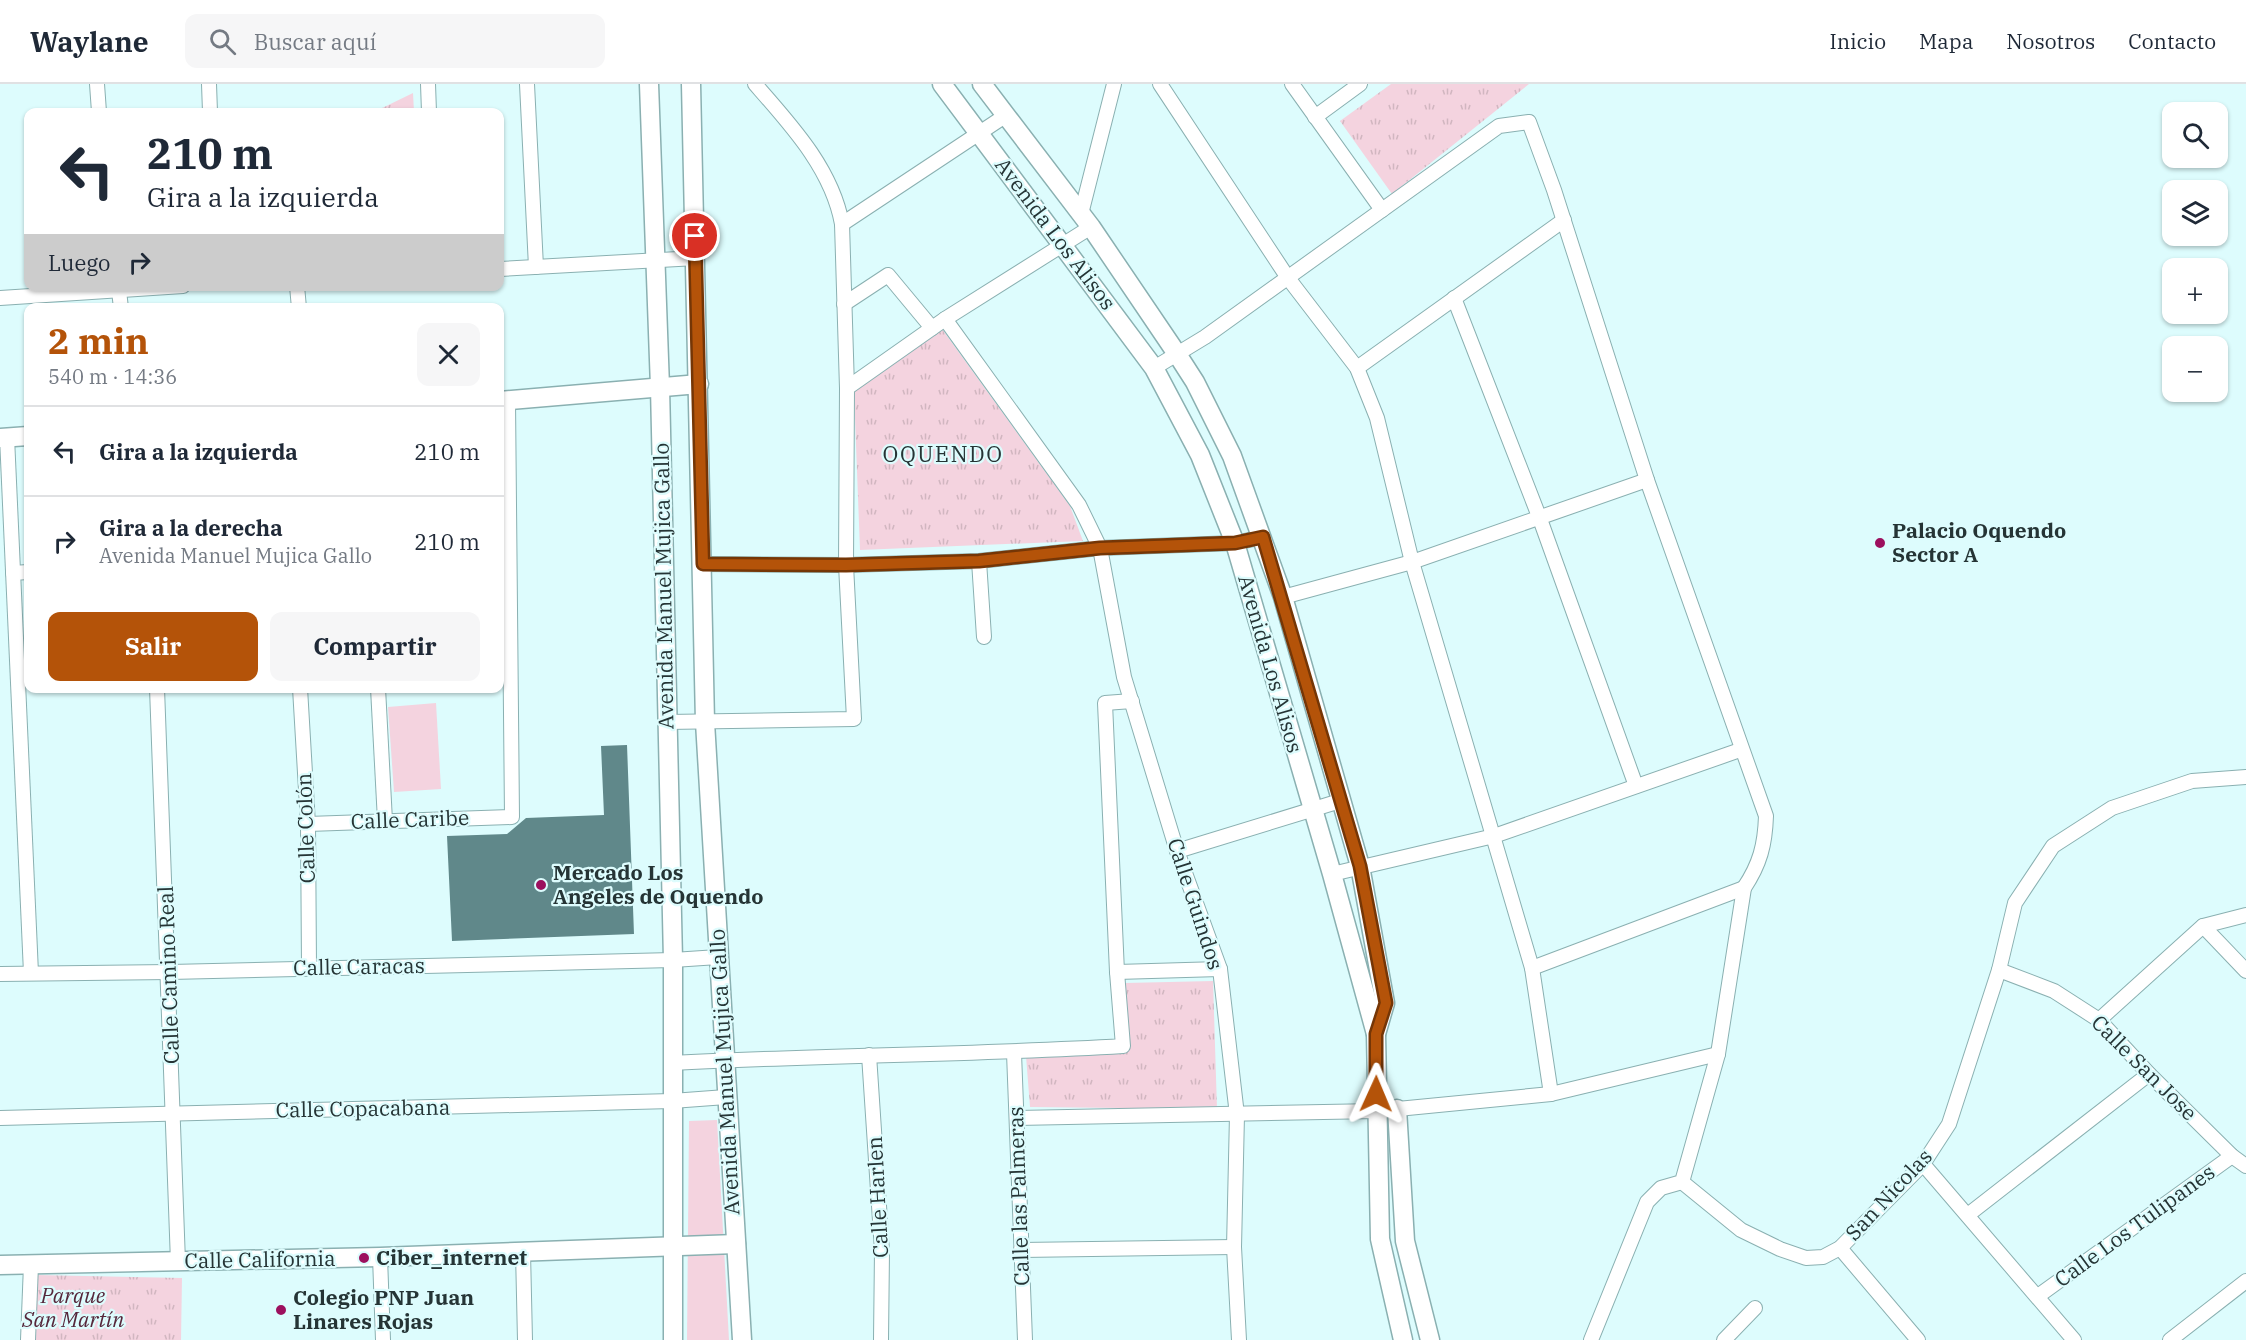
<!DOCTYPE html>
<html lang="es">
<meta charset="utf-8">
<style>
:root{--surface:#fff;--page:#f6f6f7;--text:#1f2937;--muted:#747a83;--line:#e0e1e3;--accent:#b45309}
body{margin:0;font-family:"IBM Plex Serif",serif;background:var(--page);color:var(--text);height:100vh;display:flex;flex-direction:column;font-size:22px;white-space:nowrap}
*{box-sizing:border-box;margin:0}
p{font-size:20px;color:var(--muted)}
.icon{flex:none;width:33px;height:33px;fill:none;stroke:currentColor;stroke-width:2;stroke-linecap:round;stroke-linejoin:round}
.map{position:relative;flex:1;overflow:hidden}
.details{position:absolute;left:24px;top:219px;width:480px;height:390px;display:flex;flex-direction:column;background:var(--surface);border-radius:12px;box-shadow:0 2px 4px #0004}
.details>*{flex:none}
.banner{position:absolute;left:24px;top:24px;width:480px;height:183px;border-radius:12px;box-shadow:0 2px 4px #0004;background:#fff;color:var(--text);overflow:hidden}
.buttons{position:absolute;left:2162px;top:18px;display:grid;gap:12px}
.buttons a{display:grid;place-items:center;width:66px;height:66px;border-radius:12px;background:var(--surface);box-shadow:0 2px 4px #0004;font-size:30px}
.pin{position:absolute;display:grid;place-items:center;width:51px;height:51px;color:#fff;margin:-26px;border:3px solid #fff;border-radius:50%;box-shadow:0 2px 6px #0007}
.me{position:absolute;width:66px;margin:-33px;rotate:1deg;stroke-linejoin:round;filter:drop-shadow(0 0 4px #0008)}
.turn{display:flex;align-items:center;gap:21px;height:126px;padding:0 24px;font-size:27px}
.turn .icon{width:78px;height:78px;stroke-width:2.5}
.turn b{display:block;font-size:42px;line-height:51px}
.then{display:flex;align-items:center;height:57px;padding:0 24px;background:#0003;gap:12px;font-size:22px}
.round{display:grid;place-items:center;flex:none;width:63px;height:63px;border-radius:12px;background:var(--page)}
.head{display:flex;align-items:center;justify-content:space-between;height:102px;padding:0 24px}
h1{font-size:36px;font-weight:700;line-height:45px;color:var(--accent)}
.primary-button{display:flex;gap:12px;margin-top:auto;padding:12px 24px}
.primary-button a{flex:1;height:69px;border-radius:12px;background:var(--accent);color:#fff;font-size:24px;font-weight:700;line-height:69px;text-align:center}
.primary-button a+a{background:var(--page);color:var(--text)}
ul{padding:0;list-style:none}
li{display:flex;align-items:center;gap:18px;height:90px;padding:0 24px;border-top:2px solid var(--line)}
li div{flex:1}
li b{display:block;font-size:22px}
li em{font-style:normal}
header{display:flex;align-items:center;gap:36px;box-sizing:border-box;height:84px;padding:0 30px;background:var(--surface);border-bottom:2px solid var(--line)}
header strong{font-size:28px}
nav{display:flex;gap:33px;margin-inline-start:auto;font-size:21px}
.search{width:420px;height:54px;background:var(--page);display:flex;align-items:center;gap:15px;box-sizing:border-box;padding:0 21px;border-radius:12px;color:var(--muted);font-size:22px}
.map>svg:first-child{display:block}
.grass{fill:#f4d3df}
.park{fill:url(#park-tufts)}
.building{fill:#60888a}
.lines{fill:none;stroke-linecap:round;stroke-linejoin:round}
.minor-casing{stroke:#8ab0b1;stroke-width:16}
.tertiary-casing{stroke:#8ab0b1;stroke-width:21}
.minor{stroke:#fff;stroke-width:14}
.tertiary{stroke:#fff;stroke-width:18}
.route-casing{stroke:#753606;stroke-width:15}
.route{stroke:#b45309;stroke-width:10}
.poi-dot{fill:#9c105e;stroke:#ddfcfd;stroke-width:2}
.labels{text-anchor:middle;stroke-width:4.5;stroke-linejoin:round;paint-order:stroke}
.street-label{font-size:21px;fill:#253435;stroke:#ddfcfd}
.poi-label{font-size:21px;font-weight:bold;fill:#253435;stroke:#ddfcfd;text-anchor:start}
.park-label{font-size:21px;font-style:italic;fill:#56273b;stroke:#ddfcfd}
.neighbourhood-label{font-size:22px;letter-spacing:1.5px;fill:#253435;stroke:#ddfcfd}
</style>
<header>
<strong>Waylane</strong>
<div class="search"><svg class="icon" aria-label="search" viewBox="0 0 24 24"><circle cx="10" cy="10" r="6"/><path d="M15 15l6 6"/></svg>Buscar aquí</div>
<nav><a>Inicio</a><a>Mapa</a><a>Nosotros</a><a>Contacto</a></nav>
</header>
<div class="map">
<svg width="2246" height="1256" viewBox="0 0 2246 1256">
<defs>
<pattern id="park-tufts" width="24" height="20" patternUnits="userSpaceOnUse" patternTransform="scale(1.5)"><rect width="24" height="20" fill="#f4d3df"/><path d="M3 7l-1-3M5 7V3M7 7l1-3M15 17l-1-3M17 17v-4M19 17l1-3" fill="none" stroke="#d1b6c0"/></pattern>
</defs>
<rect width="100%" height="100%" fill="#ddfcfd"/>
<g class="grass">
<polygon points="436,619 441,705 394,708 388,623"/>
<polygon points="717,1036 729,1256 687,1256 689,1037"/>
</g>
<g class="park">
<polygon points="1391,0 1529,0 1392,110 1340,37"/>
<polygon points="413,9 414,28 374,28"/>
<polygon points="942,245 1070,422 1083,457 860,466 854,308"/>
<polygon points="1213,897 1217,1025 1030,1023 1026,972 1129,967 1125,899"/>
<polygon points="37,1191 182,1194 181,1256 36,1256"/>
</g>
<polygon class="building" points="627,661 634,850 452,857 447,752 507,750 526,734 604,731 601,662"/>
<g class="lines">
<defs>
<g id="minor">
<polyline points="97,0 99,28"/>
<polyline points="209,0 210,28"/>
<polyline points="428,0 429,28"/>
<polyline points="527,0 536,183"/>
<polyline points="1160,0 1288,194 1357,284 1377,334 1412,478 1532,884 1551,1010"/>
<polyline points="1292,0 1382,126"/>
<polyline points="1315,33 1360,0"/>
<polyline points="1081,130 1114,0"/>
<polyline points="842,140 1005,32"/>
<polyline points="500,185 696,174"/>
<polyline points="297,202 299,224"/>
<polyline points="119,207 121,224"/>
<polyline points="0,214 183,202"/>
<polyline points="1454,214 1540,435 1636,702"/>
<polyline points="844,220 888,191 932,244"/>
<polyline points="945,235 1079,421 1100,464 1124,593 1177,767 1220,885 1237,1031 1234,1163 1239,1256"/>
<path d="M1154 284 1205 253 1499 42 1529 38 1554 106 1647 396 1766 732C1765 761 1760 780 1744 804L1718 970 1682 1098 1661 1104 1647 1118 1591 1256"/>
<polyline points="1357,284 1564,136"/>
<polyline points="847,304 945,235 1091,143"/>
<polyline points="7,353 31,889"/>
<polyline points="979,477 984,553"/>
<polyline points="703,480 846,481 979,477 1100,464 1235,459 1263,453"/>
<polyline points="13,489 28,488"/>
<polyline points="1283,513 1412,478 1647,396"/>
<polyline points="157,604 178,1178"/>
<polyline points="300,604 308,740 309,883"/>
<polyline points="378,604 385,737"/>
<path d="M667 638 854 635 846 481 847 304 842 140C832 85 791 41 755 0"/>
<polyline points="308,740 512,733 508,317"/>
<polyline points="1177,767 1340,717"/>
<polyline points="1332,790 1494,752 1740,666"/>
<polyline points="2203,842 2246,887"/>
<polyline points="1532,884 1744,804"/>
<polyline points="1999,886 2054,907 2099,936 2149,990 2232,1072 2246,1082"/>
<polyline points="1117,888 1220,885"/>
<polyline points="0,890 170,888 673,876 718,873"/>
<polyline points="2099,936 2203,842 2246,831"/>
<polyline points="1014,969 1025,1256"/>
<polyline points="869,971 882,1167 881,1256"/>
<path d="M672 979C822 971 973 971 1123 962L1117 888 1105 619 1132 617"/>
<polyline points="0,1034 672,1017 726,1013"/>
<polyline points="1017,1034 1377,1027 1551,1010 1718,970"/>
<polyline points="1923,1080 2074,1256"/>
<polyline points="1682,1098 1741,1146 1780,1165 1806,1174 1823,1173 1840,1164 1923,1080 1949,1040 1999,886 2015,819 2053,762 2112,724 2192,697 2246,693"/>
<polyline points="1969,1130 2149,990"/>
<polyline points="1840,1164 1918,1256"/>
<polyline points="1021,1166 1234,1163"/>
<polyline points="523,1168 525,1256"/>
<polyline points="380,1173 383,1256"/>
<polyline points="2038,1212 2232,1072"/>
<polyline points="28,1256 31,1181"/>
<polyline points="1724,1256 1755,1224"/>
<polyline points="2170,1256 2246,1197"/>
</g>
<g id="tertiary">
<polyline points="649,0 660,303 673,876 673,1256"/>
<polyline points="691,0 705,638 742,1256"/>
<polyline points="942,0 1154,284 1200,371 1235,459 1332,790 1376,950"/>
<polyline points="982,0 1091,143 1177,270 1195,298 1232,372 1283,513 1360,782 1385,919 1376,950 1380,1155 1403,1256"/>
<polyline points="500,317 699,300"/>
<polyline points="0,354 28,352"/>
<polyline points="1397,1025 1405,1157 1430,1256"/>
<polyline points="0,1181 380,1173 736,1160"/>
</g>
</defs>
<use href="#minor" class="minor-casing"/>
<use href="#tertiary" class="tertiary-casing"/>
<use href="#minor" class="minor"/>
<use href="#tertiary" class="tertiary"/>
</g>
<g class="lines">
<defs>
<polyline id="route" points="695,152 703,480 846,481 979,477 1100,464 1235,459 1263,453 1360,782 1386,919 1376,950 1376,1010"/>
</defs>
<use href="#route" class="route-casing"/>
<use href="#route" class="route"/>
</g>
<g class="poi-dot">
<circle cx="1880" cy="459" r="6"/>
<circle cx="541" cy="801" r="6"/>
<circle cx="364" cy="1174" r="6"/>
<circle cx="281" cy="1226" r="6"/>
</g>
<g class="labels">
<g class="street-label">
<text transform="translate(1055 150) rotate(53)" y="7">Avenida Los Alisos</text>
<text transform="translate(664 502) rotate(-91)" y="7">Avenida Manuel Mujica Gallo</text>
<text transform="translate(1270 580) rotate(74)" y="7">Avenida Los Alisos</text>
<text transform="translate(410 736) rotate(-2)" y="7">Calle Caribe</text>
<text transform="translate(306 744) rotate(-92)" y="7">Calle Colón</text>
<text transform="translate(1195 820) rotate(72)" y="7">Calle Guindos</text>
<text transform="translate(359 883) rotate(-1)" y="7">Calle Caracas</text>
<text transform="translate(169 891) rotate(-92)" y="7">Calle Camino Real</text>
<text transform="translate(2144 984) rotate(45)" y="7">Calle San Jose</text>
<text transform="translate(725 988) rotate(-93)" y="7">Avenida Manuel Mujica Gallo</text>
<text transform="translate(363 1025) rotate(-1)" y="7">Calle Copacabana</text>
<text transform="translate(1889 1111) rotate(-47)" y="7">San Nicolas</text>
<text transform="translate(1019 1112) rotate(-92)" y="7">Calle las Palmeras</text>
<text transform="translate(878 1113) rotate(-93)" y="7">Calle Harlen</text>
<text transform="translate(2135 1142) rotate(-36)" y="7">Calle Los Tulipanes</text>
<text transform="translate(260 1176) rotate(-1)" y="7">Calle California</text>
</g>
<g class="poi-label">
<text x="1892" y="454">Palacio Oquendo<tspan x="1892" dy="24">Sector A</tspan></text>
<text x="553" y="796">Mercado Los<tspan x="553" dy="24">Angeles de Oquendo</tspan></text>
<text x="376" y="1181">Ciber_internet</text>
<text x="293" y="1221">Colegio PNP Juan<tspan x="293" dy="24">Linares Rojas</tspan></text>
</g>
<g class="park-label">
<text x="73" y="1219">Parque<tspan x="73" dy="24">San Martín</tspan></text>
</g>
<g class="neighbourhood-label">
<text x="943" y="378">OQUENDO</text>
</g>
</g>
</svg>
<div class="buttons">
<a><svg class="icon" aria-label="search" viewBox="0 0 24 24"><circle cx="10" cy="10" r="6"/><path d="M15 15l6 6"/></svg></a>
<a><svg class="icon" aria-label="layers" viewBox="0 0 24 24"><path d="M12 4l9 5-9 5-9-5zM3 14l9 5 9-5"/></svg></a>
<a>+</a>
<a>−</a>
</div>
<div class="pin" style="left:695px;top:152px;background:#d93025"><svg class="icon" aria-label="arrive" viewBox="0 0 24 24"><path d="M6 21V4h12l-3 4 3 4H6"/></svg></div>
<svg class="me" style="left:1376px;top:1010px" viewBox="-20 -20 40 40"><path d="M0-17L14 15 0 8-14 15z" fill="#b45309" stroke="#fff" stroke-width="4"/></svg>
<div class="banner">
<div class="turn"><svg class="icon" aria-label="left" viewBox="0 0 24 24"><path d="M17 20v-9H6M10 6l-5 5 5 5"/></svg><div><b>210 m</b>Gira a la izquierda</div></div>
<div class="then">Luego<svg class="icon" aria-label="right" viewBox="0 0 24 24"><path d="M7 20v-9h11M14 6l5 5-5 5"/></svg></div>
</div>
<section class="details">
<div class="head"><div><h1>2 min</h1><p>540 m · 14:36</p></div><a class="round"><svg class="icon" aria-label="close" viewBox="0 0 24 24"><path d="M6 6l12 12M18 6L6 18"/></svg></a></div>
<ul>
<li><svg class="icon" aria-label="left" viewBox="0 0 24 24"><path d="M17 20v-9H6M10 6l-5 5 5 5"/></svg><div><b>Gira a la izquierda</b></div><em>210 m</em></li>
<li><svg class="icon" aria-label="right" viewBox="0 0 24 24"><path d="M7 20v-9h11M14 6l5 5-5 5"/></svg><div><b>Gira a la derecha</b><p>Avenida Manuel Mujica Gallo</p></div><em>210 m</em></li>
</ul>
<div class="primary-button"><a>Salir</a><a>Compartir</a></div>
</section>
</div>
